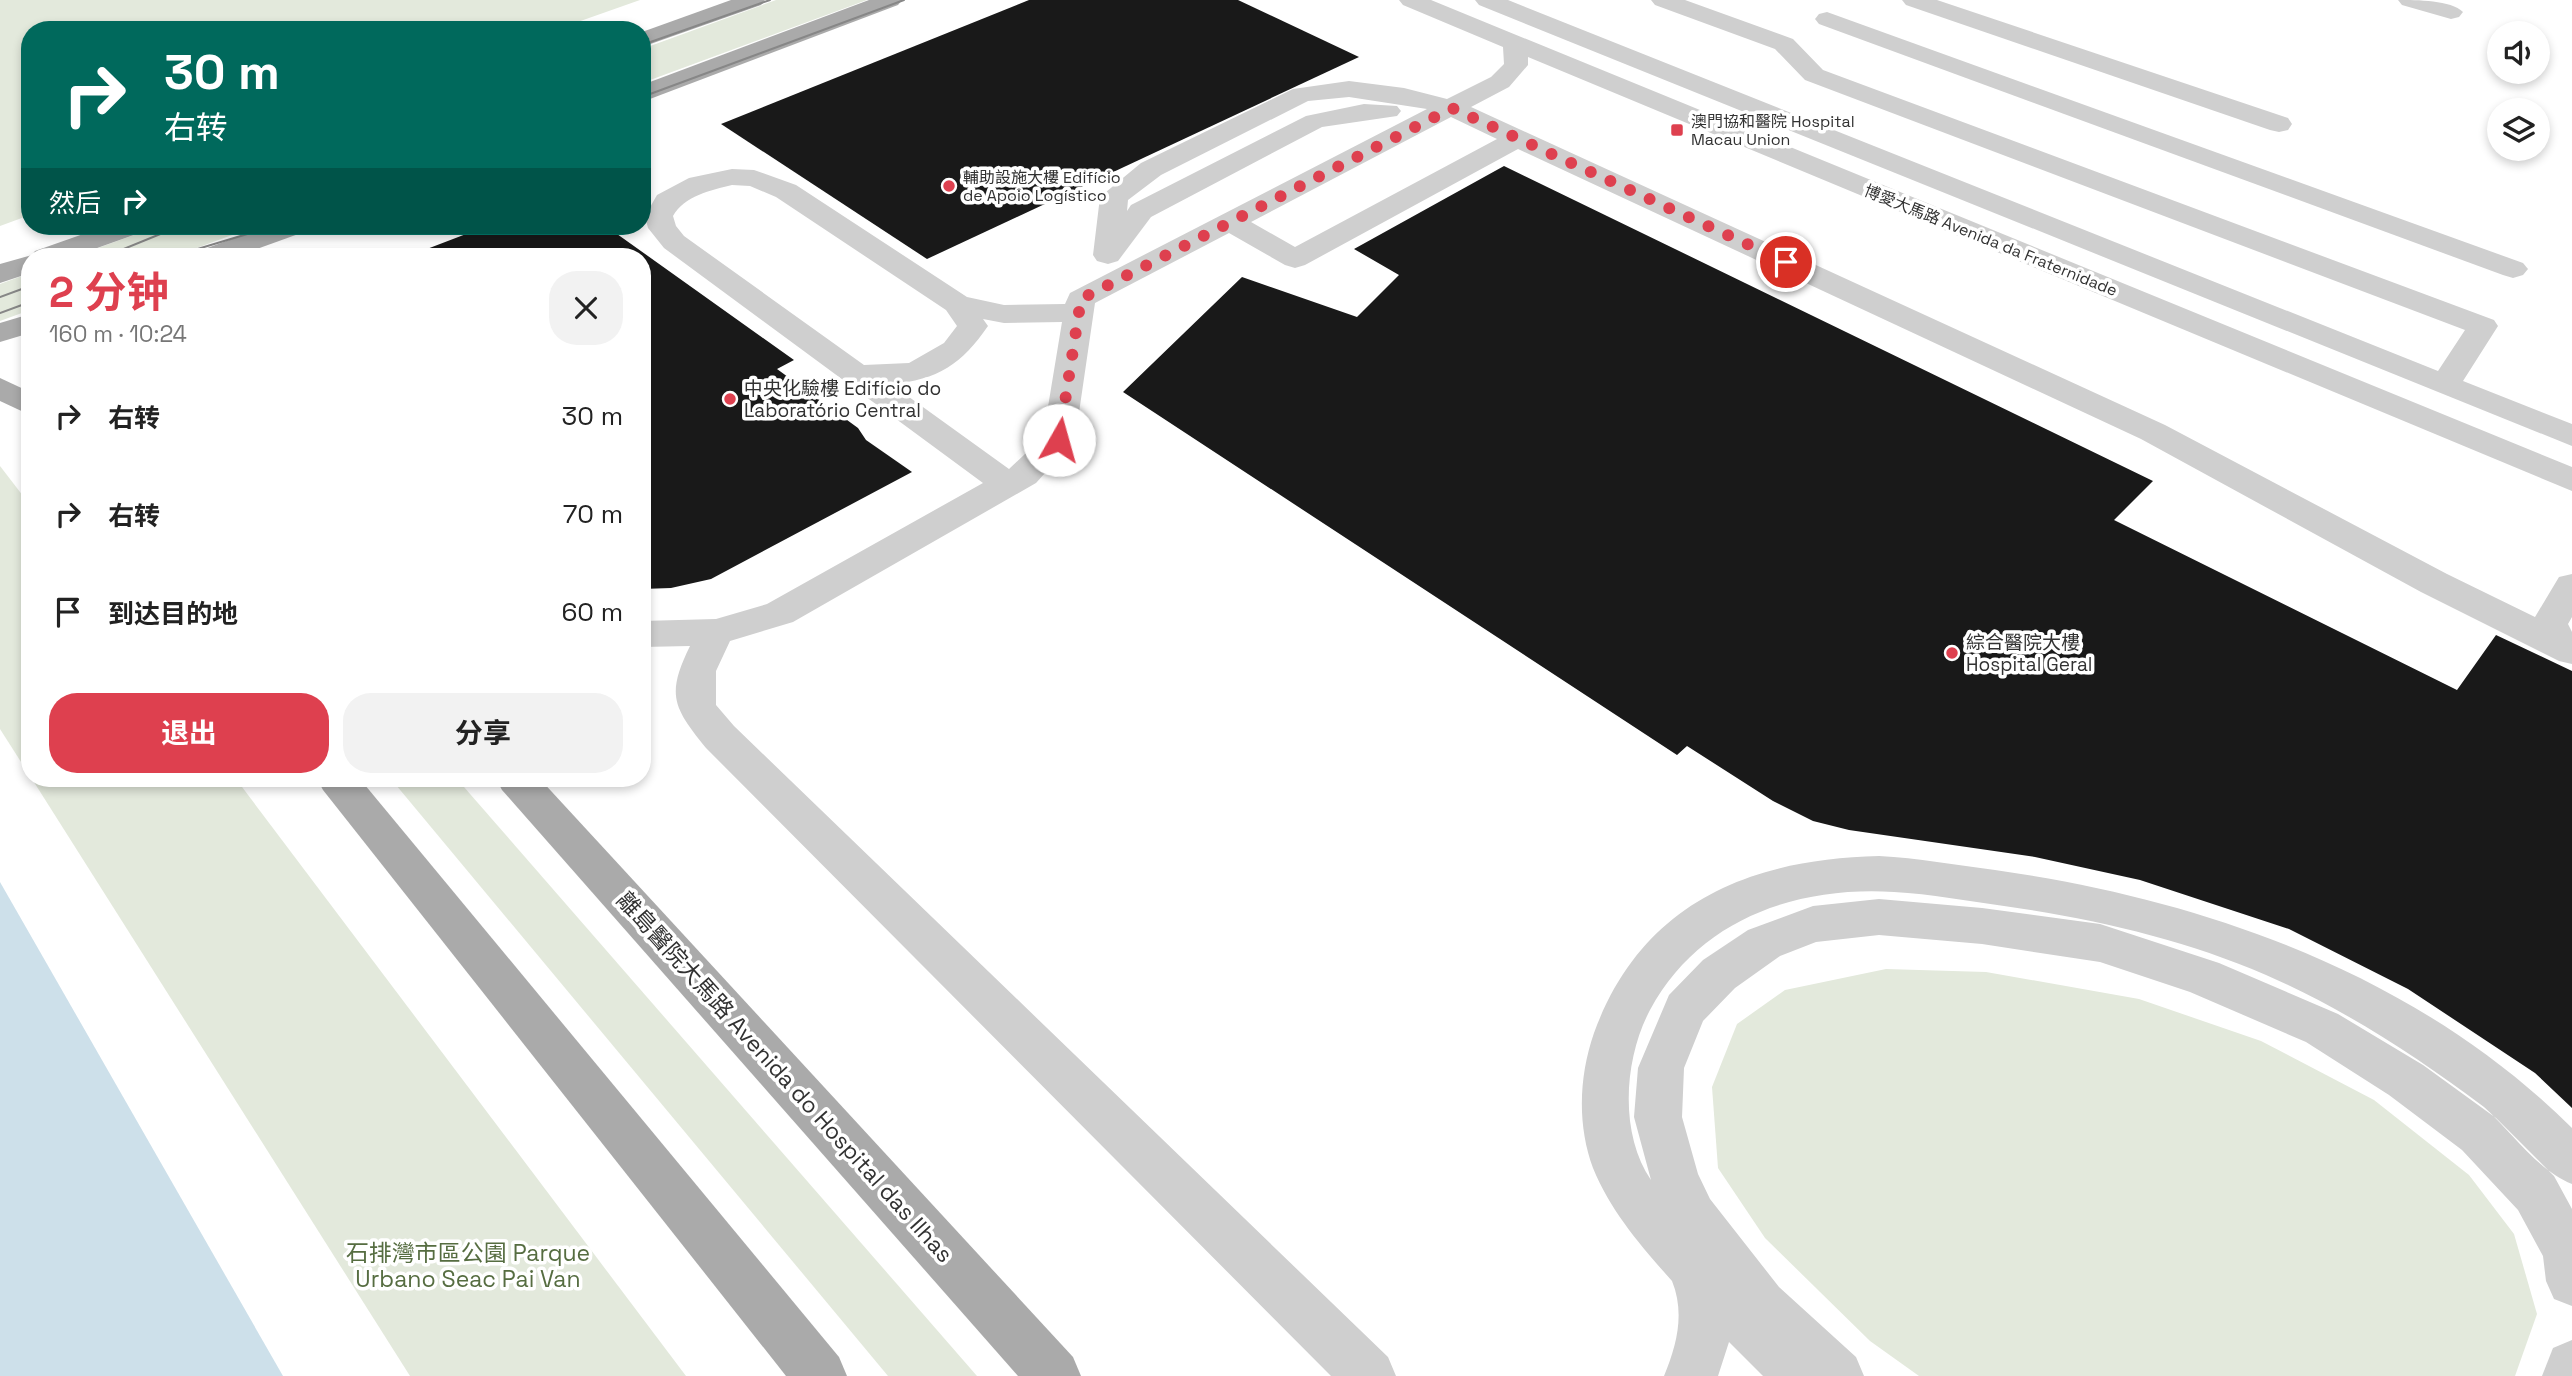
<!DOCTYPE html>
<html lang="zh">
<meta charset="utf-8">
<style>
:root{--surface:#fff;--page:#f2f2f2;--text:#222;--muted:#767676;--accent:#de404f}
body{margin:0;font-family:"Space Grotesk","Noto Sans SC",sans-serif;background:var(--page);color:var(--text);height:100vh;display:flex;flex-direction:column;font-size:26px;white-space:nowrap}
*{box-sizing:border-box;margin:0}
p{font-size:23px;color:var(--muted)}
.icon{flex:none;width:38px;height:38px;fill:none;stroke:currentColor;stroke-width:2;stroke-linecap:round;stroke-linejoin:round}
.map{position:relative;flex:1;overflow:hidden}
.drawer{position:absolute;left:21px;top:248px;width:630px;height:539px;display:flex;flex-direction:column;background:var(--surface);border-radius:28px;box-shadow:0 4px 10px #0003}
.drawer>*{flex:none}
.banner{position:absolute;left:21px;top:21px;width:630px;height:214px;border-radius:28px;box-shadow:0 4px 10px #0003;background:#00695c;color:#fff;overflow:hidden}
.buttons{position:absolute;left:2487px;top:21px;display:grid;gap:14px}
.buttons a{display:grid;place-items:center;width:63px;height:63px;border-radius:50%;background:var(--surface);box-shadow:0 4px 10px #0003;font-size:35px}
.pin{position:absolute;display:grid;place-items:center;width:60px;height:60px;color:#fff;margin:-30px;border:4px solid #fff;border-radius:50%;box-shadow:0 2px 7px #0007}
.me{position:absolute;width:77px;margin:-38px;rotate:7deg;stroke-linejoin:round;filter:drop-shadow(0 0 5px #0008)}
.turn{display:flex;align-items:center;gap:24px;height:147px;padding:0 28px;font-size:32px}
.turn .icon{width:91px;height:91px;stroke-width:2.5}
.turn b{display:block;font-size:49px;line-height:60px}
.then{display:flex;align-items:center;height:66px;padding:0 28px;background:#0003;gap:14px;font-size:26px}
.round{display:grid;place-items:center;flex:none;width:74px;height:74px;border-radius:28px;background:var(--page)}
.overview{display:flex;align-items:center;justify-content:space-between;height:119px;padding:0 28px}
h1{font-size:42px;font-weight:700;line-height:52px;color:var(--accent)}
.button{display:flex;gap:14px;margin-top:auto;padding:14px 28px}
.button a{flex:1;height:80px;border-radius:28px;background:var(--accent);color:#fff;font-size:28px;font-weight:700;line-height:80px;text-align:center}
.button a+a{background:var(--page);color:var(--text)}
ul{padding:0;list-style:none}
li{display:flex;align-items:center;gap:21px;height:98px;padding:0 28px}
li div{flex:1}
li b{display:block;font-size:26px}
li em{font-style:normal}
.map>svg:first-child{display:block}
.green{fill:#e3e9dc}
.water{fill:#cde0ea}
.building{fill:#191919}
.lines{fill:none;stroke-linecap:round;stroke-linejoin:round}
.minor{fill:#cfcfcf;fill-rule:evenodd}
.major{fill:#aaa;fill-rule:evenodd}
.tram{stroke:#878787;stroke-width:2}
.route{stroke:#de404f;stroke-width:12;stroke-dasharray:0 21.6}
.poi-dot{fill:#de404f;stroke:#fff;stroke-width:2.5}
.labels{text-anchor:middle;stroke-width:7;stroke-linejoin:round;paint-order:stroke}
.far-poi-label{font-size:16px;fill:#323232;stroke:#fff;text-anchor:start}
.far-street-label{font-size:16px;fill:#323232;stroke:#fff}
.poi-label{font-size:19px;fill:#323232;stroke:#fff;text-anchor:start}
.near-street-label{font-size:23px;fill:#323232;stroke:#fff}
.near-park-label{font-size:23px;fill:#566d41;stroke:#fff}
</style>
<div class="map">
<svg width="2572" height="1376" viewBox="0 0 2572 1376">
<rect width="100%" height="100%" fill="#fff"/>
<g class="green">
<polygon points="0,0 640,0 555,30 30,30 30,215 0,226"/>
<polygon points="776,0 867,0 642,83 642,49"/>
<polygon points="159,226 257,226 172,257 73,257"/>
<polygon points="30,273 30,310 0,321 0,284"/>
<polygon points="0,466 30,505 30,776 0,729"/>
<polygon points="32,779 236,779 686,1376 410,1376"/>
<polygon points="391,779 457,779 977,1376 888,1376"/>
<polygon points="1886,969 1986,972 2139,999 2261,1041 2374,1100 2469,1175 2514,1234 2537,1314 2515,1376 1919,1376 1870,1341 1765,1238 1718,1168 1712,1087 1737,1024 1785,990"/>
</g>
<polygon class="water" points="0,882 283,1376 0,1376"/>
<g class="building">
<polygon points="1029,0 1238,0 1359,57 927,259 721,124"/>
<polygon points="1504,166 2153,481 2114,520 2457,690 2496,635 2572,671 2572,1108 2535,1073 2408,989 2289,929 2140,880 2035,857 1849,830 1813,821 1773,801 1687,746 1677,755 1123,392 1242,277 1357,317 1399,275 1354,249"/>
<polygon points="487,226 587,226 610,229 794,360 777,369 858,428 866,440 912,472 711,579 671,588 642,589 642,257 406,257"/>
</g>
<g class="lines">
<g class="minor">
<path d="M1399 0H1431L2572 467V491L1528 57V65L1509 87 1471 107 2165 425 2447 574 2535 617 2559 577 2572 574V617L2568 624 2572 632V664L2559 661 2421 592 2141 439 1518 149 1305 265 1295 268 1285 265 1229 233 1095 303 1075 440 1036 483 793 622 730 641 716 671V705L734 726 1388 1357 1396 1376H1331L706 748C673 707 666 695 690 646L642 647V621L716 619 767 604 983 483 664 248 648 228 645 216 657 195 689 178 732 169 754 170 796 185 967 297 1004 305 1065 304 1070 293 1427 109 1349 97 1308 101 1161 175 1128 200 1127 211 1131 205 1306 116 1364 104 1397 106 1401 111 1397 116 1322 127 1151 217 1118 261 1108 264 1097 261 1093 255 1100 197 1141 163 1293 89 1349 81 1404 88 1447 99 1491 77 1504 64 1503 47 1403 5ZM1451 117 1497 139 1295 247 1251 222ZM732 185 750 186 776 197 946 310 957 326 944 343 909 363 864 365 684 236 676 226 673 216C684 196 711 190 732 185ZM983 319 1004 323 1062 322 1043 437 1009 469 891 384C938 380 962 364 988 326Z"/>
<polygon points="1475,0 1508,0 2438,371 2465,330 1805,80 1775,49 1655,5 1651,0 1685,0 1793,39 1823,70 2494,320 2498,326 2463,381 2572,424 2572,446 1479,5"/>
<polygon points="1902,0 1937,0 2288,118 2292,124 2288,130 2279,132 2270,130 1906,5"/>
<path d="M2398 0C2417 0 2451 0 2463 12L2459 17 2451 19 2402 5Z"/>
<polygon points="1827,12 2523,263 2528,269 2523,275 2513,278 2503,275 1819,24 1815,19 1819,14"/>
<path d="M1879 856C1918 858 1956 865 1995 870 2207 900 2418 975 2572 1128V1184C2537 1170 2512 1132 2484 1107 2416 1056 2344 1009 2266 975 2183 939 2094 919 2004 906 1968 901 1931 894 1894 892 1796 886 1699 919 1650 1010 1624 1059 1619 1133 1651 1180L1634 1117 1638 1068 1669 995 1703 960 1748 930 1813 906 1879 899 1982 908 2100 924 2219 963 2338 1014 2423 1065 2496 1118 2554 1176 2572 1209V1306L2554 1299 2546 1281 2543 1256 2518 1210 2462 1150 2389 1095 2306 1042 2190 992 2100 962 1982 944 1879 935 1816 942 1780 956 1735 988 1703 1021 1684 1068 1682 1117 1698 1174 1710 1199 1779 1287 1856 1357 1864 1376H1763L1729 1342 1718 1376H1664C1677 1345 1685 1313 1672 1281 1641 1246 1611 1212 1593 1168 1577 1125 1579 1076 1594 1033 1641 904 1748 859 1879 856Z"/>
<polygon points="2572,1340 2572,1376 2542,1376 2553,1348"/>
</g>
<g class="major">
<polygon points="731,0 765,0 761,5 642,47 642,32"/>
<polygon points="869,0 902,0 898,5 642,102 642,85"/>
<polygon points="106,226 146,226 142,232 72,257 30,257 30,273 0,283 0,264 32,255 35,251"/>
<polygon points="268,226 308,226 304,232 235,257 195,257 199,251"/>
<polygon points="30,314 30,333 0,342 0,323"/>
<polygon points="0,378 30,392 30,415 0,401"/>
<polygon points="317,779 360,779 839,1357 847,1376 786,1376 323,790"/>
<polygon points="496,779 540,779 1073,1357 1081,1376 1018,1376 502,790"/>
</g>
<g class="tram">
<polyline points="642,45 770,0"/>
<polyline points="642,97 904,0"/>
<polyline points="104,257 180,226"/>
<polyline points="171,257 274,226"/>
<polyline points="0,297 30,286"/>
<polyline points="0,313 30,302"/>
</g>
</g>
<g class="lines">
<polyline class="route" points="1059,440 1081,299 1452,108 1786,262"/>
</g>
<g class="poi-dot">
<rect x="1670" y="123" width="14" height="14" rx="3.5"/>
<circle cx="949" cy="186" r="7"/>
<circle cx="730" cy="399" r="7"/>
<circle cx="1952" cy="653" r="7"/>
</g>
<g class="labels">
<g class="far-poi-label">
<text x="1691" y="127">澳門協和醫院 Hospital<tspan x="1691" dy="18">Macau Union</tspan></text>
<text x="963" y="183">輔助設施大樓 Edifício<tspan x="963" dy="18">de Apoio Logístico</tspan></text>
</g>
<g class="far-street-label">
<text transform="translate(1991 240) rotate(22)" y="6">博愛大馬路 Avenida da Fraternidade</text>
</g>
<g class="poi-label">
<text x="744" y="395">中央化驗樓 Edifício do<tspan x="744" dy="22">Laboratório Central</tspan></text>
<text x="1966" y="649">綜合醫院大樓<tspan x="1966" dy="22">Hospital Geral</tspan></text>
</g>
<g class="near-street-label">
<text transform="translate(785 1077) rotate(48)" y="8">離島醫院大馬路 Avenida do Hospital das Ilhas</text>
</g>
<g class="near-park-label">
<text x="468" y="1261">石排灣市區公園 Parque<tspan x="468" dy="26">Urbano Seac Pai Van</tspan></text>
</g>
</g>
</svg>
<div class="buttons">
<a><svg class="icon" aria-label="sound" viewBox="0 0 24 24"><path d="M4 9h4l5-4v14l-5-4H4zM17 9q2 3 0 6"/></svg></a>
<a><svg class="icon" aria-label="layers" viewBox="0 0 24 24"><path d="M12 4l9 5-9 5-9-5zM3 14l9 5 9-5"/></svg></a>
</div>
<div class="pin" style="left:1786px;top:262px;background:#d93025"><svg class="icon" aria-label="arrive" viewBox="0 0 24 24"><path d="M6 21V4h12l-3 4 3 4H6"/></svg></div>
<svg class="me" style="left:1059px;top:440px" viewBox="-20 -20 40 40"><circle r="19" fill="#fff"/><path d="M0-13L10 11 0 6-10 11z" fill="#de404f"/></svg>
<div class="banner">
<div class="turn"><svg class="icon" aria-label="right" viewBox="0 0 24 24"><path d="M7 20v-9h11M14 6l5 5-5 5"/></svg><div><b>30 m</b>右转</div></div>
<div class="then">然后<svg class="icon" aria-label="right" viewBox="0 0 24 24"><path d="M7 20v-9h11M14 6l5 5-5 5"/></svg></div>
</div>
<section class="drawer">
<div class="overview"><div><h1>2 分钟</h1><p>160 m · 10:24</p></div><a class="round"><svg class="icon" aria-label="close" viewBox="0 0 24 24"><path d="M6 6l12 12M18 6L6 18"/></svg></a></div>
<ul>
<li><svg class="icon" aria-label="right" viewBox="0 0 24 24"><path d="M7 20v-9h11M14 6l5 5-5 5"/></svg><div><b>右转</b></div><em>30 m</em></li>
<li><svg class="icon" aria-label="right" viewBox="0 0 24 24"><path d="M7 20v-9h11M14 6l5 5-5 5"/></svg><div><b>右转</b></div><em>70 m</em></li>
<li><svg class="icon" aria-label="arrive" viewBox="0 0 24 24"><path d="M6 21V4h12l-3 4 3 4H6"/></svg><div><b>到达目的地</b></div><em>60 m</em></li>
</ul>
<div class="button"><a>退出</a><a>分享</a></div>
</section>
</div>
